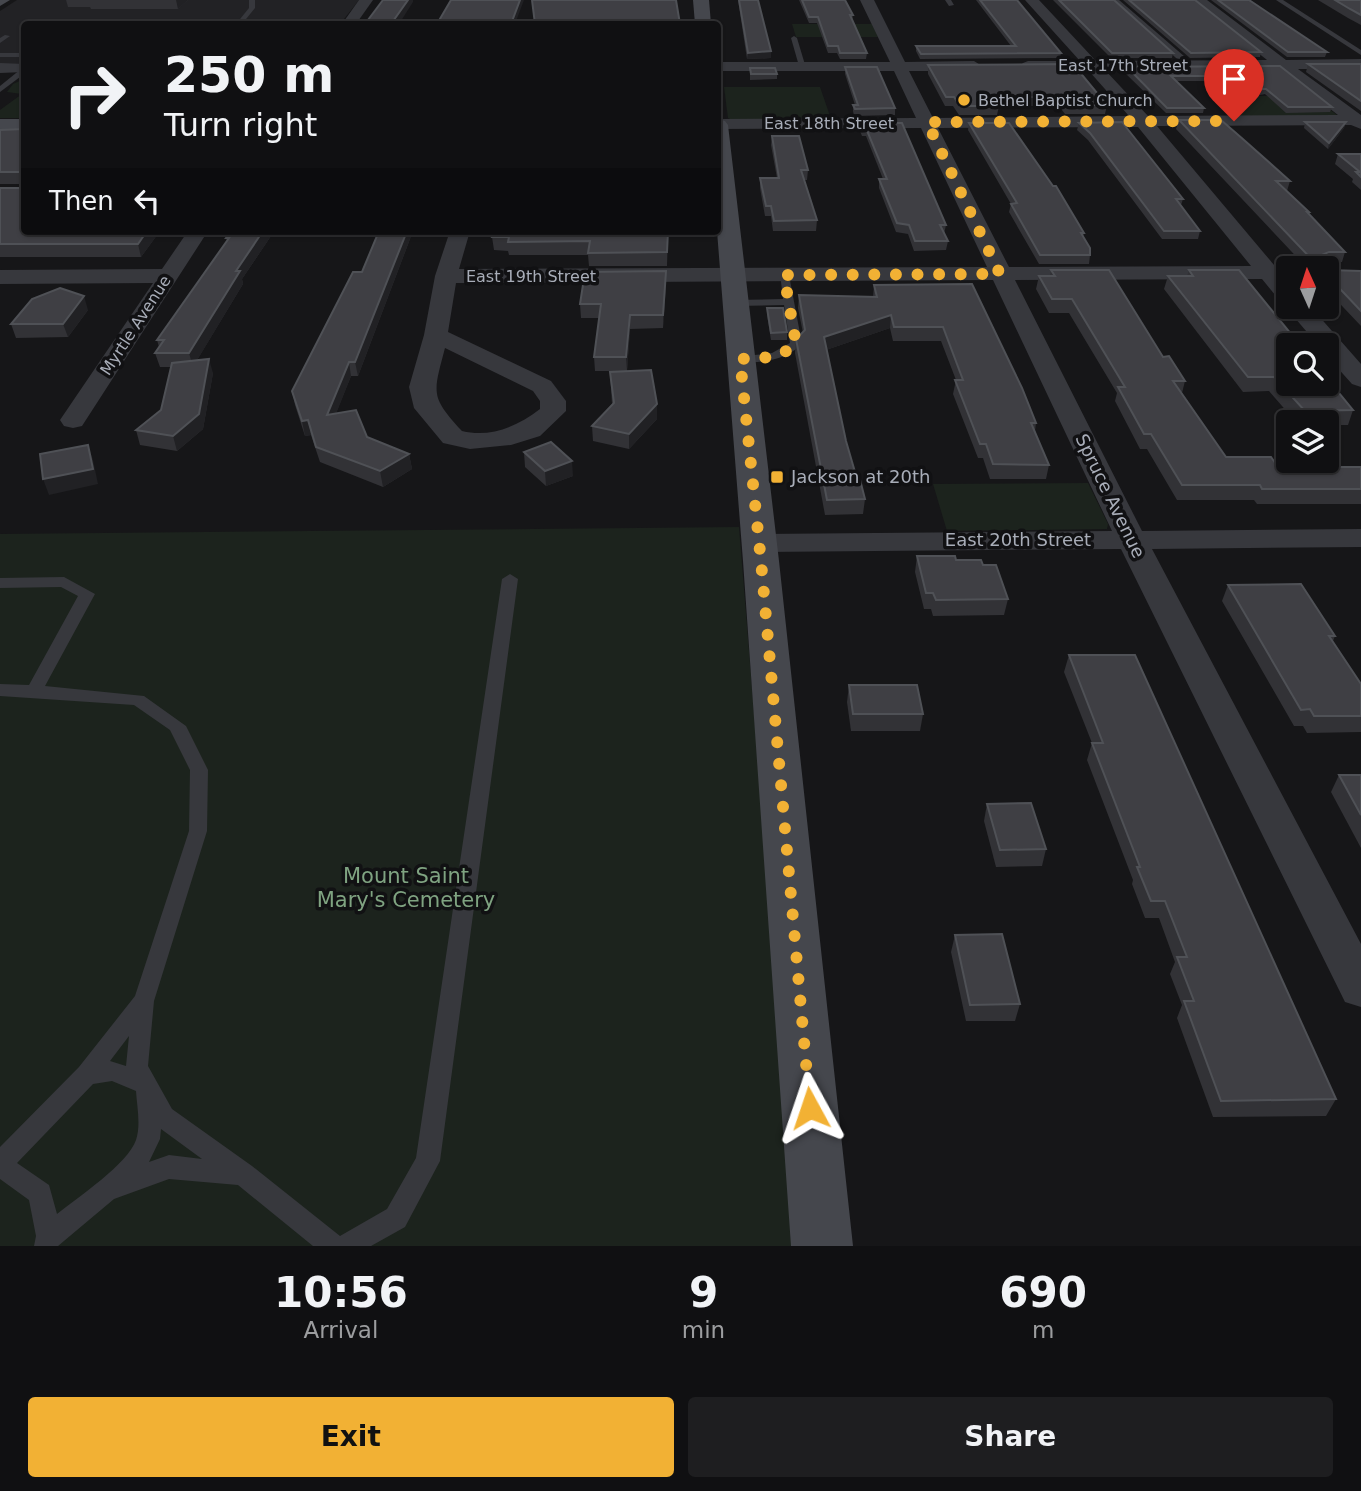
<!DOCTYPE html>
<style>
:root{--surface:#101012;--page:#1e1e20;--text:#f1f3f6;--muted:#9c9d9f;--line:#303032;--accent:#f2b134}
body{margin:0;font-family:"DejaVu Sans",sans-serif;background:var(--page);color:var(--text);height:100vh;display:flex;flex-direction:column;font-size:26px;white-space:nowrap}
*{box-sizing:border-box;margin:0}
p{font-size:23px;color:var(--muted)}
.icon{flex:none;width:38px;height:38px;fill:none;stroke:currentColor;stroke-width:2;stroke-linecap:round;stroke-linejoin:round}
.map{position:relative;height:1246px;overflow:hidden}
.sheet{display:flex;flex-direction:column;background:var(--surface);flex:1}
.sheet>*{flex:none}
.hud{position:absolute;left:21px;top:21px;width:700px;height:214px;border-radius:7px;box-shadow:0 2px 5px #0004,0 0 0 2px var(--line);background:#101012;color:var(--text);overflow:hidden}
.needle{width:46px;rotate:357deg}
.fabs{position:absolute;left:1276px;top:256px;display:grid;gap:14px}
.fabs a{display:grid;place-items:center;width:63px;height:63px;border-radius:7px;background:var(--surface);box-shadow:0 2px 5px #0004,0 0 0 2px var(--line);font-size:35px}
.pin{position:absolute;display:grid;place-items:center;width:60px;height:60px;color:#fff;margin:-72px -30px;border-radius:50% 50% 50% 0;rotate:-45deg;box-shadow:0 0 7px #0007}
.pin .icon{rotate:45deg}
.me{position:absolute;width:77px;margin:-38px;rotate:355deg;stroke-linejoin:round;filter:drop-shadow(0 0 5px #0008)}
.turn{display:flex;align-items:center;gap:24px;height:147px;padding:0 28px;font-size:32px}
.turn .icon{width:91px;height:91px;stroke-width:2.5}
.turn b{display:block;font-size:49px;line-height:60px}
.then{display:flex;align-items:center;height:66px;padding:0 28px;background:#0003;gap:14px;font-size:26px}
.eta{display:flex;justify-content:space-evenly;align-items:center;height:119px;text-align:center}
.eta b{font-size:42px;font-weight:800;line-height:49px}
.cta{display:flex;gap:14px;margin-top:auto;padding:14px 28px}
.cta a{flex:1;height:80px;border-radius:7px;background:var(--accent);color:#111;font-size:28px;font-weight:800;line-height:80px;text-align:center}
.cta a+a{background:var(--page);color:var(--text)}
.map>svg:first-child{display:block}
.built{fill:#222225}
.green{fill:#1c231d}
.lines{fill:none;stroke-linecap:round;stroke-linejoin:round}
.lane{fill:#37383d;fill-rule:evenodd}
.street{fill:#37383d;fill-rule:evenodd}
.secondary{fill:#45474d;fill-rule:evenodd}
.wall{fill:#323236}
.shaded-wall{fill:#212124}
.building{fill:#3f3f44;stroke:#4f5156;stroke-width:2}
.route{stroke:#f2b134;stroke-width:12;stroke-dasharray:0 21.6}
.poi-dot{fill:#f2b134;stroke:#111113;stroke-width:2.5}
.labels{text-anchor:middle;stroke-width:7;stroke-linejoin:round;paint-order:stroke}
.far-street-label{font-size:16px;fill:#a8adb8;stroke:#111113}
.far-poi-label{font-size:16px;fill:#a8adb8;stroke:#111113;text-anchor:start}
.poi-label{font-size:18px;fill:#a8adb8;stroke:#111113;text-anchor:start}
.street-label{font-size:18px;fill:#a8adb8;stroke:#111113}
.near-park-label{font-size:21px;fill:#7fa381;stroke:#111113}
</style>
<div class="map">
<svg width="1361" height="1246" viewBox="0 0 1361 1246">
<rect width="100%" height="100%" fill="#161618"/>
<polygon class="built" points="17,0 359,0 340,24 24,24 24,66 0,66 0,11"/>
<g class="green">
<polygon points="792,24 872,24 878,37 796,37"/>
<polygon points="24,79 24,118 0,118 0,110 22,94 7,92 13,84"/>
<polygon points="724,87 820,87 831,119 732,120 728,118"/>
<polygon points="1217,96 1312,96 1337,115 1241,118"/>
<polygon points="1088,483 1108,524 1107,529 947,531 933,484"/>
<polygon points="739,527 797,1246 0,1246 0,534"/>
</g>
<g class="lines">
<g class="lane">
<polygon points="249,0 255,0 255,8 242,24 236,24 249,8"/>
<polygon points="945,0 951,0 954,5 949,6"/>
<polygon points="1112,0 1119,0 1192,63 1192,67 1186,67"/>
<polygon points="1276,0 1283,0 1361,50 1361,55"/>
<polygon points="5,35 10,36 0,43 0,38"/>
<polygon points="794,36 797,38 806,68 799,66 791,38"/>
<rect x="0" y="53" width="24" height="4"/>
<polygon points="21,69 24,69 24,74 0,92 0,86"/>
<path d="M780 273 789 275 802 344C786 360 758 365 736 361V357L772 353 790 343 784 305 734 306 729 303 734 300 783 299Z"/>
<path d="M510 574 518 579 440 1161 405 1227 371 1246H313L238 1185 169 1179 114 1199 58 1246H34L36 1236 29 1200 0 1179V1147L79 1067 135 996 189 831 190 770 170 730 134 705 0 696V684L29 685 78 596 61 587 0 588V578L64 577 95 594 45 686 144 696 186 726 208 770 207 831 154 1001 148 1066 172 1109 252 1166 340 1236 387 1209 416 1158 502 579ZM129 1036 126 1066 110 1061ZM112 1081 136 1091C137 1107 141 1125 136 1140 128 1164 78 1197 57 1214L49 1185 17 1163 93 1084ZM161 1129 202 1159 169 1155 149 1162 160 1139Z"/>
</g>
<g class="street">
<polygon points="359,0 373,0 356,24 342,24"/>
<path d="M860 0H874L905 62 974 61 982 66 974 71H909L933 118 1129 116 1088 70 1023 69 1020 66 1023 63 1028 61H1080L1025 0H1039L1096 61 1267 60 1192 0H1207L1286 60 1361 59V69H1298L1361 115V129L1351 125 1157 126 1274 265 1296 267 1288 268V279H1285L1288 282V306H1310L1361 364V387L1352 384 1326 355V345H1318L1289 311 1285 306 1288 303 1280 301 1262 279 1015 280 1142 531 1361 529V547L1152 549 1361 944V1007L1345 1002 1121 549 759 552 748 550 744 543 748 536 759 534 1112 531 993 280 456 283 448 332 551 381 566 401V411L540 436 511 445 470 449 443 443 414 408 409 387 424 335 435 276 450 231H470L459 269 987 267 921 128 718 129V119L916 118 894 71H718V62H890ZM1279 69 1338 115 1148 116 1105 70ZM1138 127 1251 266 1009 267 938 128ZM445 348 533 391 540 401V409C518 426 491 438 462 431 430 396 433 394 445 348Z"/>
<polygon points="0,63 24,64 24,72 0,73"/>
<polygon points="188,231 208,231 82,426 73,428 64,426 60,420 153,283 0,284 0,270 162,269"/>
</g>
<g class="secondary">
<polygon points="0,0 10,0 0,6"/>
<polygon points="693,0 709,0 711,24 695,24"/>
<rect x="0" y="119" width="24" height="12"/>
<polygon points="718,119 725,121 728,125 779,561 853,1246 791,1246 743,561 717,231"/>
</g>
</g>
<g class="wall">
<polygon points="66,0 188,0 178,9 91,9 90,7 68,7"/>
<polygon points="738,0 758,0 771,58 747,59"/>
<polygon points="799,0 845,0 853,15 852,20 867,53 866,59 840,59 837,53 828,53 817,23 809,23"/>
<polygon points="976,0 1017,0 1061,53 1060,58 920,59 916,51 916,46 1011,46"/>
<polygon points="1053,0 1114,0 1173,53 1172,58 1111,58"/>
<polygon points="1123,0 1195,0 1261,52 1260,57 1190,58"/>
<polygon points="1211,0 1249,0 1327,52 1325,57 1287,57"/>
<polygon points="1318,0 1361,0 1361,25 1348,18"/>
<polygon points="1308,64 1361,64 1361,111 1306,72"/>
<polygon points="928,65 1107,105 1105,114 1065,114 1059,106 999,106 997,115 959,115 953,106 945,106 928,74"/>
<polygon points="1280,66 1332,107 1330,112 1286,113 1265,94 1260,95 1252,88 1244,88 1236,81 1176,81 1204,108 1203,113 1166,113 1125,73 1127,67"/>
<polygon points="845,67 895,108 895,115 854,116 853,111 853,105 855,105 845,74"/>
<polygon points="750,68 777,74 777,79 750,80"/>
<polygon points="1179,120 1290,181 1287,191 1309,212 1308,214 1345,252 1342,262 1327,262 1328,270 1361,271 1361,326 1326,289 1326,268 1307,268 1176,129"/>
<polygon points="1305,122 1346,122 1344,128 1328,149 1304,128"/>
<polygon points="860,123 902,123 946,225 944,234 948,241 946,250 914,251 908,234 896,232 879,188 879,179 883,179 866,136 862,136 860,131"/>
<polygon points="969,123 1084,233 1083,237 1090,255 1089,264 1039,264 1009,212 1011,204 968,130"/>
<polygon points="1079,123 1183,199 1181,205 1200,231 1198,239 1162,239 1088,140 1077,130"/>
<polygon points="0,130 160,231 141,257 0,257 0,188 22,188 22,184 0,184"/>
<polygon points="772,136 808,170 807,180 804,180 817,220 816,231 773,231 771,216 765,216 760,188 760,178 777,178 771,145"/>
<polygon points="1338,154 1361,154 1361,190 1352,182 1353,179 1335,164"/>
<polygon points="231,231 278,231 276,235 271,236 242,279 243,284 197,360 213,373 203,429 177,451 140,445 136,430 161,410 171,367 160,367 155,353 159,347 157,340 227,241 226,238"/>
<polygon points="379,231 413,231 358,376 351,376 336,413 367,437 409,454 412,469 383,487 320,462 311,435 305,436 295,405 292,391 362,272"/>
<polygon points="668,231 667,266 589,266 588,255 509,255 508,251 494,250 492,237"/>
<polygon points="1051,270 1163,357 1185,381 1182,393 1226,457 1278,467 1361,467 1361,504 1257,504 1254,500 1177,500 1147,449 1140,449 1115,401 1117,393 1069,313 1049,313 1036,289 1039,276 1050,276"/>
<polygon points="1189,270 1353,410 1348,425 1326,425 1326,422 1296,422 1269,391 1243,392 1164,289 1168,276 1187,276"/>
<polygon points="666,284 663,328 630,329 627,371 595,371 594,357 599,318 581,318 580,304"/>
<polygon points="972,284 1036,423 1035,431 1049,465 1046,479 990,479 983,458 978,458 953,394 956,380 941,341 893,341 890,328 826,350 846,441 855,472 865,499 863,514 825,515 795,353 796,339 803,333 798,308 799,295 873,297 874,285"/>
<polygon points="767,308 787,332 787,340 771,340 767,315"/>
<polygon points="88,310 68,337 16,338 11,324"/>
<polygon points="610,372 657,419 629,449 593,441 592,426 612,404"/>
<polygon points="524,452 573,476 546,486 525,467"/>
<polygon points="917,556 956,560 983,565 1008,599 1004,615 933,616 931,609 924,609 915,572"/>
<polygon points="1228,585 1335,636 1333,641 1361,684 1361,732 1307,733 1303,726 1294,726 1222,601"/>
<polygon points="1069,655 1336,1099 1326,1116 1213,1117 1177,1018 1182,1005 1170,974 1175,962 1159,918 1145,918 1132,884 1133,880 1087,760 1092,743 1064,672"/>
<polygon points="849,685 923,714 920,731 851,731 847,702"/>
<polygon points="1339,775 1361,775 1361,848 1331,792"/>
<polygon points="987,804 1046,849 1042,866 996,867 984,821"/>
<polygon points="955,935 1020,1004 1015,1021 966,1021 951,952"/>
</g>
<g class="shaded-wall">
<polygon points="176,0 188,0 178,9"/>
<polygon points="408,0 413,0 413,2 399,24 391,24"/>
<polygon points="520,0 524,0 515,24 511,24"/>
<polygon points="771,51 771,58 747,59 748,53"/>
<polygon points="1346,122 1344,128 1328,149 1329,143"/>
<polygon points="147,231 160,231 141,257 138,244"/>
<polygon points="263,231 270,231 271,236 242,279 243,284 193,367 189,353 236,271"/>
<polygon points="407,231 413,231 358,376 355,362"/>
<polygon points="1329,252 1326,262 1318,266 1319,256"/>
<polygon points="666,271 666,284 663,328 663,315"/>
<polygon points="84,296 88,310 68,337 63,324"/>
<polygon points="630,315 630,329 627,371 626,357"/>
<polygon points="891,315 890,328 823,351 824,337"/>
<polygon points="209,359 213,373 203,429 177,451 173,436"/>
<polygon points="349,362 351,376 330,429 327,415"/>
<polygon points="657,404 657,419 629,449 629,434"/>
<polygon points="308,420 311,435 305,436 302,421"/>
<polygon points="88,445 93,460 98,484 49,495 43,479"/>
<polygon points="409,454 412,469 383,487 380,471"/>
<polygon points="572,461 573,476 546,486 545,471"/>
</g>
<g class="building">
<polygon points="383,0 408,0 391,24 365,24"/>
<polygon points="451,0 520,0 511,24 437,24"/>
<polygon points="532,0 676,0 680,24 535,24"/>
<polygon points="739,0 758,0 771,51 748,53"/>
<polygon points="802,0 845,0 853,15 850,15 867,53 840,53 838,46 828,46 818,17 809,17"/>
<polygon points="980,0 1017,0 1061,53 921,54 916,46 1016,46"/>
<polygon points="1059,0 1114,0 1173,53 1112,53"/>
<polygon points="1129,0 1195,0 1261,52 1191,53"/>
<polygon points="1218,0 1249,0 1327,52 1288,52"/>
<polygon points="1335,0 1361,0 1361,15 1350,9"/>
<polygon points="1073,64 1107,105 1067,105 1060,97 993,97 999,106 960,106 954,97 946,97 928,65"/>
<polygon points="1308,64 1361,64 1361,101"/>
<polygon points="1280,66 1332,107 1288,107 1266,89 1261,89 1253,82 1246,82 1238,76 1171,76 1204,108 1167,108 1127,67"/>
<polygon points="845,67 877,67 895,108 855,109 853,105 858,105"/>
<polygon points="750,68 775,68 777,74 751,74"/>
<polygon points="1179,120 1221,120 1244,140 1290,181 1276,181 1309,212 1307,212 1345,252 1329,252 1319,256 1320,260 1327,260 1328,270 1361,271 1361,311 1326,274 1326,268 1320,268"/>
<polygon points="1122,122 1183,199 1176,199 1200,231 1164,231 1090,133 1079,123"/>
<polygon points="1305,122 1346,122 1329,143"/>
<polygon points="860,123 902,123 946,225 940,225 948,241 915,241 909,225 897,223 879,179 887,179 866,128 862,128"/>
<polygon points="969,123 1009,123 1053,186 1056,186 1084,233 1081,233 1090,248 1090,255 1040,255 1011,204 1017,203"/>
<polygon points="24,129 24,231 147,231 138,244 0,244 0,188 22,188 22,172 0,172 0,130"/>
<polygon points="772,136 799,136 808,170 801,170 817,220 774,221 771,206 766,206 760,178 779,178"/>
<polygon points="1338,154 1361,154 1361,177 1356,172 1360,172"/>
<polygon points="231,231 263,231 236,271 240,271 189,353 155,353 164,340 157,340 229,238 226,238"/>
<polygon points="379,231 407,231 355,362 349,362 327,415 356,410 367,437 409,454 380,471 316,447 308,420 302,421 292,391 353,272 362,272"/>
<polygon points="494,231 668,231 667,252 588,253 590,241 508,242 509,237 492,237"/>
<polygon points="1051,270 1109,270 1163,357 1169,356 1185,381 1173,381 1226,457 1271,457 1278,467 1361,467 1361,489 1262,489 1260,485 1182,485 1151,434 1144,434 1118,387 1125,387 1072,299 1052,299 1039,276 1055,276"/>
<polygon points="1189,270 1239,270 1300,345 1288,345 1288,383 1326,383 1326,377 1353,410 1305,411 1274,377 1248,377 1168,276 1193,276"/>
<polygon points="666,271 663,315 630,315 626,357 594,357 601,304 580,304 585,272"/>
<polygon points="972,284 1022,388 1036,423 1031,423 1049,465 993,464 986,444 980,444 955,380 963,380 943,327 894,327 891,315 824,337 846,441 855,472 858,472 865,499 827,500 796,339 805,330 799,295 877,297 874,285"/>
<polygon points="60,288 84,296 63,324 11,324 32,299"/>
<polygon points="767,308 783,308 787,332 771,333"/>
<polygon points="209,359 199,414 173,436 136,430 161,410 172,363"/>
<polygon points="651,370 657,404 629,434 592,426 614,403 610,372"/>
<polygon points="551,442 572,461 545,471 524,452"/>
<polygon points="88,445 93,469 43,479 40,454"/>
<polygon points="917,556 955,556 956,560 981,560 983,565 996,565 1008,599 936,600 933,593 926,593"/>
<polygon points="1301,584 1335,636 1329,636 1361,684 1361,716 1314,716 1310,709 1301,710 1228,585"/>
<polygon points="1069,655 1135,655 1336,1099 1221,1101 1184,1001 1194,1001 1177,957 1187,957 1165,901 1151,901 1137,867 1140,867 1092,743 1103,743"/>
<polygon points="849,685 917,685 923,714 853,714"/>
<polygon points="1339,775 1361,775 1361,815"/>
<polygon points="1031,803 1046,849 1000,850 987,804"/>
<polygon points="1002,934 1020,1004 970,1005 955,935"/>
</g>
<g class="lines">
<path class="route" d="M810 1108 761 561 740 359C761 358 779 359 796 344L784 275 1000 274 927 122 1234 121"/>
</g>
<g class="poi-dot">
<circle cx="964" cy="100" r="7"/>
<rect x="770" y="470" width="14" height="14" rx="3.5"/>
</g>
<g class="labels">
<g class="far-street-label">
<text x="1123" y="71">East 17th Street</text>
<text x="829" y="129">East 18th Street</text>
<text x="531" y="282">East 19th Street</text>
<text transform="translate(135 325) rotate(-57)" y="6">Myrtle Avenue</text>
</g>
<g class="far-poi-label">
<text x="978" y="106">Bethel Baptist Church</text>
</g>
<g class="poi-label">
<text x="791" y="483">Jackson at 20th</text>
</g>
<g class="street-label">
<text transform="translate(1110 496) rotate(64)" y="6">Spruce Avenue</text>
<text x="1018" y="546">East 20th Street</text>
</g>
<g class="near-park-label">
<text x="406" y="883">Mount Saint<tspan x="406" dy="24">Mary's Cemetery</tspan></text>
</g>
</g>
</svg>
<div class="fabs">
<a><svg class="needle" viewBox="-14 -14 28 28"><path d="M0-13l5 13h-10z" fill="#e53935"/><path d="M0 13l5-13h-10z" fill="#9c9d9f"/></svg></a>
<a><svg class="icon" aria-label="search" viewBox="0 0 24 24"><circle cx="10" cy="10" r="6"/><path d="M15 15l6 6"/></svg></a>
<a><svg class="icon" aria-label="layers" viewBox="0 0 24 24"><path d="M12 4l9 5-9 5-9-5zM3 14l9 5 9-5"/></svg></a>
</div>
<div class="pin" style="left:1234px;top:121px;background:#d93025"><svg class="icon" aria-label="arrive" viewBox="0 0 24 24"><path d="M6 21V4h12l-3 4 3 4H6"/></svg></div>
<svg class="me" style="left:810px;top:1108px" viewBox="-20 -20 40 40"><path d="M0-17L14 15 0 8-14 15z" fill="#f2b134" stroke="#fff" stroke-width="4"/></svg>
<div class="hud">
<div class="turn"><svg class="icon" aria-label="right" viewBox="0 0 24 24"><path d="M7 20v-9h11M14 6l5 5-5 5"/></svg><div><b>250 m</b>Turn right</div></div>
<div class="then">Then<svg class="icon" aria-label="left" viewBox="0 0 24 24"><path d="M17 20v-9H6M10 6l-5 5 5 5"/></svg></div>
</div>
</div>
<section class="sheet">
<div class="eta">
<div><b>10:56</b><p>Arrival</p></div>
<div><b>9</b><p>min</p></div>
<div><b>690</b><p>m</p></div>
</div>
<div class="cta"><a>Exit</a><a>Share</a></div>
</section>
